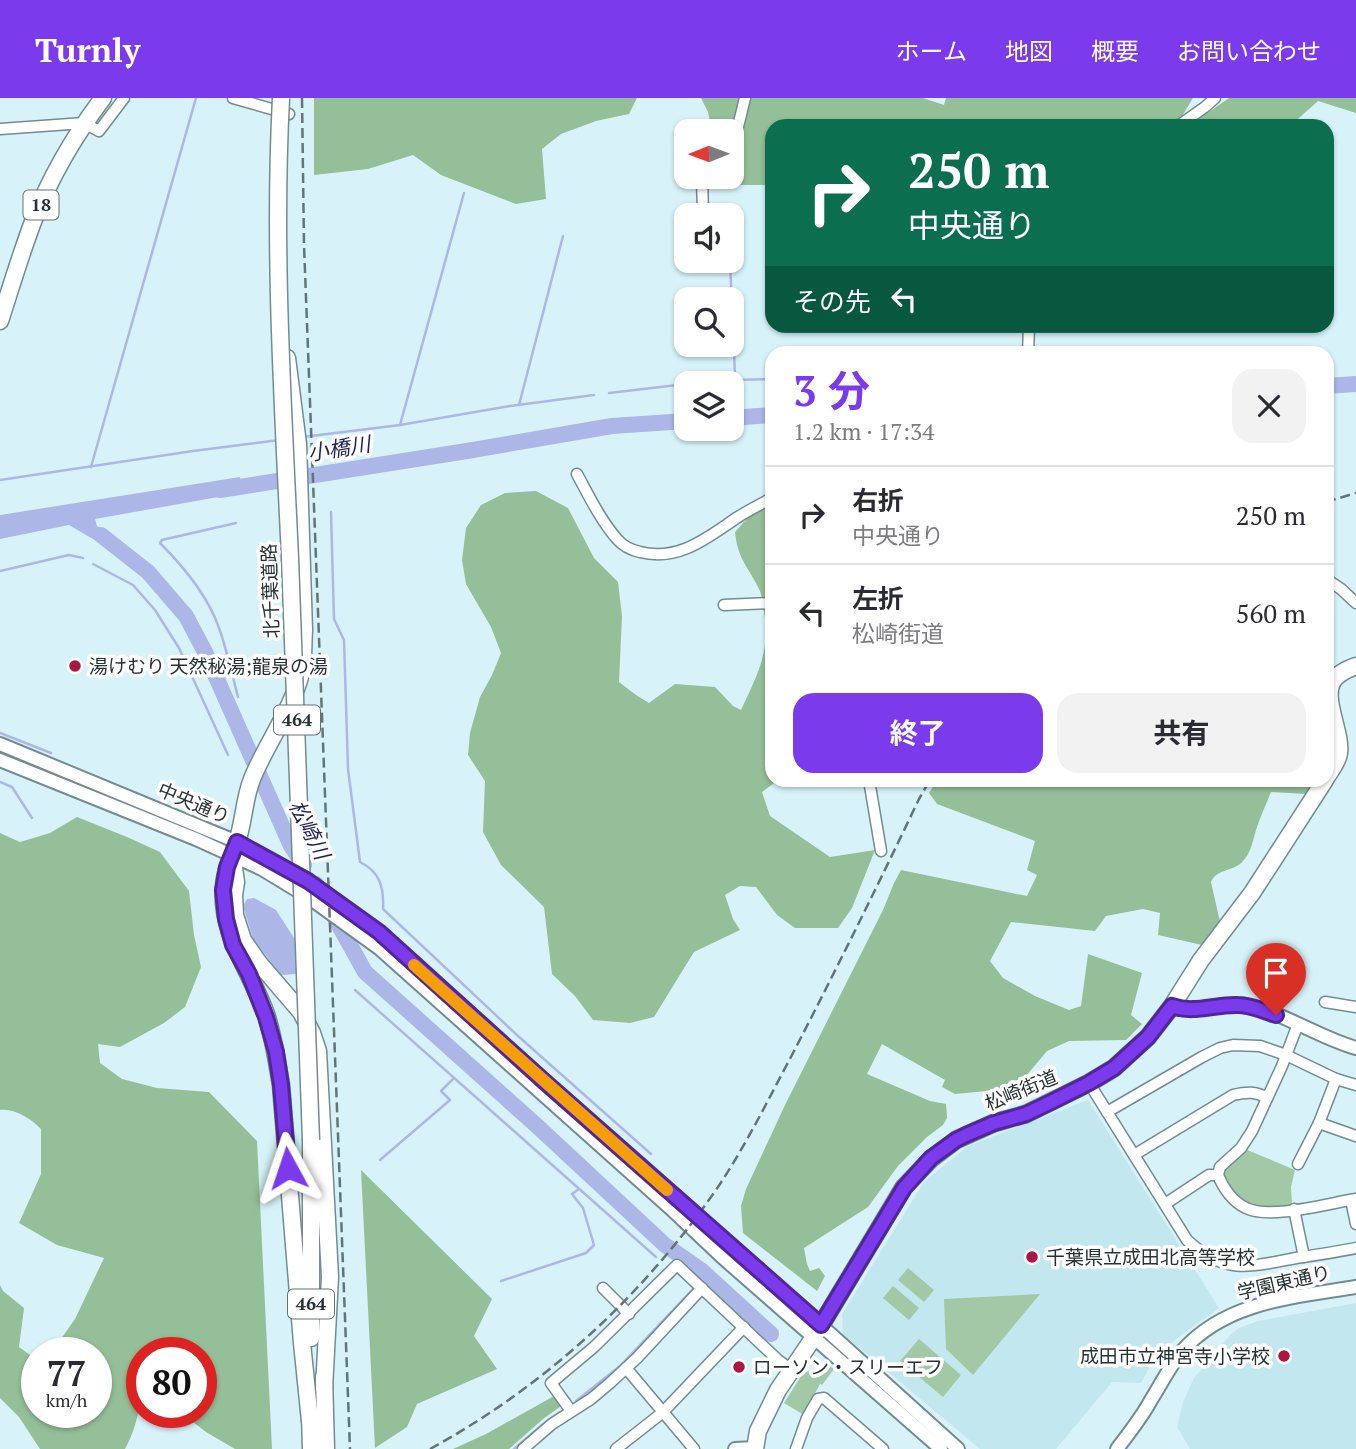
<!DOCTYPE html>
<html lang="ja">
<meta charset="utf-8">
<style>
:root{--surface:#fff;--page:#f2f2f3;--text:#2b2b33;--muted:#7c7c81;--line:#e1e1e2;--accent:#7c3aed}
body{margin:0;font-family:"PT Serif","Noto Sans JP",serif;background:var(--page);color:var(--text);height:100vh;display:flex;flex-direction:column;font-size:26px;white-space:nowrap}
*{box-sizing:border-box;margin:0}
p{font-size:23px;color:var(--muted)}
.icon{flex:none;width:38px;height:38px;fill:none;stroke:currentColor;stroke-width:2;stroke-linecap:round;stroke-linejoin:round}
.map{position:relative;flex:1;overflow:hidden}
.sheet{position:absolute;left:765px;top:248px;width:569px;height:441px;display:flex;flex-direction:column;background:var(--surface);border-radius:21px;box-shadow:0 2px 5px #0004}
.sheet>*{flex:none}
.hud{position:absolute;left:765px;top:21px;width:569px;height:214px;border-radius:21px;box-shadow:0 2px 5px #0004;background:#0b6e4f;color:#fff;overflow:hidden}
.needle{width:46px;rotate:269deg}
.tools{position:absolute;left:674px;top:21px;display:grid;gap:14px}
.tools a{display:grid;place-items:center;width:70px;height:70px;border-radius:14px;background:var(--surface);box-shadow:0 2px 5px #0004;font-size:35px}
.speed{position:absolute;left:21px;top:1239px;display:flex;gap:14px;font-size:35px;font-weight:700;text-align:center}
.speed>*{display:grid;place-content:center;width:91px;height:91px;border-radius:50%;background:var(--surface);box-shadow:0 2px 5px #0004;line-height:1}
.speed small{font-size:18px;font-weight:400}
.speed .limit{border:10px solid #d22;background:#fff;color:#111}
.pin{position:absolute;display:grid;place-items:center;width:60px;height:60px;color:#fff;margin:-72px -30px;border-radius:50% 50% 50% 0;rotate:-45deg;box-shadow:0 0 7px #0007}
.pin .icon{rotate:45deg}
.me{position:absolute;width:77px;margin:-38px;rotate:355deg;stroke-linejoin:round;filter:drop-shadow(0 0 5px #0008)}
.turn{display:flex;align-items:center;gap:24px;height:147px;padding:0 28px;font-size:32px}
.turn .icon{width:91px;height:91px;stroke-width:2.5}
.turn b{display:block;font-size:49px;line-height:60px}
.then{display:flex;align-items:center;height:66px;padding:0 28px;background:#0003;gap:14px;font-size:26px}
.round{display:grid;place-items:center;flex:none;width:74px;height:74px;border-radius:21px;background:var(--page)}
.headline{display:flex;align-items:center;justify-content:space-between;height:119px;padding:0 28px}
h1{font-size:42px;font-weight:700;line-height:52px;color:var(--accent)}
.cta{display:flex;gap:14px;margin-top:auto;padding:14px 28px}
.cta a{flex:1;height:80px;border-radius:21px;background:var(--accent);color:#fff;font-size:28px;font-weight:700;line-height:80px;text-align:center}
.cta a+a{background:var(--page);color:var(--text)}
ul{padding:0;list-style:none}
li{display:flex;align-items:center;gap:21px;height:98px;padding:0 28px;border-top:2px solid var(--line)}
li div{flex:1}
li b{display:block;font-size:26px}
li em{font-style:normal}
header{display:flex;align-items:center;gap:42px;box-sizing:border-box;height:98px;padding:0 35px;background:var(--accent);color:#fff}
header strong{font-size:33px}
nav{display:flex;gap:38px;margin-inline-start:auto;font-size:24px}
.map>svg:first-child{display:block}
.built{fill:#c3e7ef}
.green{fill:#a2c8a5}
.forest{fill:#95bf98}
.water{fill:#acb7e8}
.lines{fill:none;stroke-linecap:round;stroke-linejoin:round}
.stream{stroke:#acb7e8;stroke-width:2.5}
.river{stroke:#acb7e8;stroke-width:16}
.minor-casing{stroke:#728c91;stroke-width:13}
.tertiary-casing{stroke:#728c91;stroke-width:16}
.primary-casing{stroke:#728c91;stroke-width:19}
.trunk-casing{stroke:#728c91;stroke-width:19}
.minor{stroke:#fff;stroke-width:10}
.tertiary{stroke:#fff;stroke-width:12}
.primary{stroke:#fff;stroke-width:16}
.trunk{stroke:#fff;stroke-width:16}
.rail{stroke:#637477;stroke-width:2.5;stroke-dasharray:10 5;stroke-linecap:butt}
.trunk-bridge-casing{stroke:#728c91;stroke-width:19;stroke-linecap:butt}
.trunk-bridge{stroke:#fff;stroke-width:16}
.route-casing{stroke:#51269a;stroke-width:18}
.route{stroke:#7c3aed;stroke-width:12}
.slow{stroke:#f59e0b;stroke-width:12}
.poi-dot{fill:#ac1742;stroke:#fff;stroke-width:2.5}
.labels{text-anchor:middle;stroke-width:7;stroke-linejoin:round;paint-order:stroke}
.shield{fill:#fff;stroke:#687071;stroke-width:2}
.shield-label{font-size:18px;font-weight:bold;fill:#273234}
.street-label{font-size:19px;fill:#273234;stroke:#fff}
.poi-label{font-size:19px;fill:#273234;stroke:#fff;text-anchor:start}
.water-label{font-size:21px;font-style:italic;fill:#1f225c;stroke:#fff}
</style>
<header>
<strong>Turnly</strong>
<nav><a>ホーム</a><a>地図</a><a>概要</a><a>お問い合わせ</a></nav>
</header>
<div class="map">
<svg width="1356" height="1351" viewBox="0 0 1356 1351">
<rect width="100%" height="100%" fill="#d7f3f9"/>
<g class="built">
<polygon points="1088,1002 1219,1210 1177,1240 1155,1259 1141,1285 1112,1284 1056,1351 980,1351 843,1236 842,1216 924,1084 968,1048"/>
<polygon points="1356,1205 1356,1351 1190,1351 1177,1329 1183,1304 1194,1280 1231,1236 1239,1230 1258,1223"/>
</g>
<g class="green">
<path d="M1245 1051 1295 1072 1291 1089 1292 1106C1273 1110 1251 1115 1236 1099 1231 1093 1227 1086 1222 1080L1224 1071Z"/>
<polygon points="908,1170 934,1192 924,1204 898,1182"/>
<polygon points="893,1188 919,1210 909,1222 883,1200"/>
<polygon points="1040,1196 973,1277 946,1251 944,1201"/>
<polygon points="919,1241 961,1277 943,1299 900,1263"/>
<polygon points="828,1267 834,1271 822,1287 820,1286 804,1317 784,1305 803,1275"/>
</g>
<g class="forest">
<polygon points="314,0 637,0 629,16 596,23 561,36 542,51 546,101 516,106 441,77 413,57 368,71 314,77"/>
<polygon points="701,0 923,0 944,7 946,0 1193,0 1176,28 772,28 772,87 738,87 732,78 732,33 712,33 708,14"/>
<polygon points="1229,0 1356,0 1356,15 1318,3 1290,28 1189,28"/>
<path d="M536 393 568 410 594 460 618 484 622 518 619 584 636 597 649 605 675 586 715 589 733 608 741 612C757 578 771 552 764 514 763 507 762 499 760 493 749 469 738 463 735 434L755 412 772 411V682L777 683 762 694 770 718 830 759 875 752 852 810 838 830H795L777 817 756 789 740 788 725 797 733 821 740 832 694 854 654 919 630 925 593 922 575 898 552 876 544 809 501 767 483 734 485 683 468 657 470 635 480 599 492 577 501 555 491 529 466 486 462 462 466 430 481 407 505 395Z"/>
<path d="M937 683H1315L1307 696 1271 694C1266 707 1260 719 1256 732 1253 742 1251 755 1243 763 1234 774 1217 770 1211 784L1220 824 1202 847 1158 837 1160 815 1143 811 1106 818 1095 833 1011 824 990 863 1003 880 1035 898 1069 912 1081 908 1088 856 1142 875 1131 917 1142 926 1126 942 1069 943 1047 953 1026 978 1028 989 955 996 942 989 945 982 882 946 867 976 930 1003 946 1006 947 1020 943 1027 927 1039 898 1068 868 1109 804 1150 807 1166 810 1173 819 1170 825 1178 817 1193 743 1135 741 1108 746 1091 785 1007 883 812 894 785 901 772 1027 798 1037 777 1027 772 1035 743 937 706 929 695Z"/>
<path d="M77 719 127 739 160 754 189 793 194 837 201 869 185 909 164 925 120 949 98 946 100 965 122 981 157 990 209 994 257 1043 272 1351H235L206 1334 180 1314H201V1255H163L154 1249 153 1255H142C142 1288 142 1321 125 1351H40L19 1319 0 1300V1187L3 1193 24 1210 19 1249 37 1262V1314H96V1255H51L75 1221 104 1160 57 1147 19 1125 41 1076V1031C31 1021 15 1010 0 1012V735L20 744 50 735Z"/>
<polygon points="361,1072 492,1201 474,1238 497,1271 417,1306 407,1329 375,1350"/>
<polygon points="563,1293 571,1301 543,1321 509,1351 453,1351 486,1336"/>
</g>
<g class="water">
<polygon points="240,379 241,395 95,421 97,428 132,452 103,447 69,427 0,441 0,417"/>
<polygon points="254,800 276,812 296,843 297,876 281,877 253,841 243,808 247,801"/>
</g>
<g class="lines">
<g class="stream">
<polyline points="733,282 772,281"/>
<polyline points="691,285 733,282 735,277 730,163"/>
<polyline points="609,295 686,286"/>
<polyline points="519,307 563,138"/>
<polyline points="400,327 464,95"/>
<polyline points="303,339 400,327 510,308 594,297"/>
<polyline points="91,369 196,0"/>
<polyline points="0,382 193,353 279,342"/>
<path d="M331 414 334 521 344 542 348 671 360 764C380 774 384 789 383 811L518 938 651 1056"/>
<path d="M236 425 162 442 160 445C184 469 208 498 219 530 227 552 232 576 238 599"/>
<polyline points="93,466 133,487 155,512 179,550 228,657"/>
<polyline points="0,473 69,457 83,460"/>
<polyline points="0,635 51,655"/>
<polyline points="0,684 12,689 32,720"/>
<polyline points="355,892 656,1159"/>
<polyline points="380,1062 450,1002 441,993 454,980"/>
<polyline points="501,1183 586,1155 594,1147 583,1110 572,1096 579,1091"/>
<polyline points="576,1303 620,1268 693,1191"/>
<polyline points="514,1351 542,1327 560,1314"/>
</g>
<g class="river">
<polyline points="1326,288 1356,286"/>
<polyline points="732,320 772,317"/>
<polyline points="220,392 467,353 612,328 686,323"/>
<polyline points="101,437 148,474 186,518 205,554 291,748 304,767"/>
<polyline points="316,786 365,874 536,1027 665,1147 701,1172 771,1236"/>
</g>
<defs>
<g id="minor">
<polyline points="233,0 289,16"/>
<polyline points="1178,28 1205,9 1215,0"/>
<polyline points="0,31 84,25 99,33 124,0"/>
<polyline points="732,45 736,37 745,0"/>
<polyline points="702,79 703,117"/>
<polyline points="1028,256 1029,228"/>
<path d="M577 376C589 398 601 423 617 441 623 448 631 452 640 454 679 464 708 439 738 419 749 412 761 406 772 400"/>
<polyline points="1326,481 1341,491 1356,505"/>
<polyline points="724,507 772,505"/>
<polyline points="869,682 881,753"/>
<polyline points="1325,904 1356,909"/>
<path d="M1298 926 1282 968 1252 1033 1241 1050 1220 1069 1218 1077C1223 1090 1233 1104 1246 1110 1270 1122 1329 1105 1356 1101"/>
<path d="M1089 985 1187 1142C1224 1177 1250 1169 1296 1160 1316 1157 1336 1154 1356 1150"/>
<polyline points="1107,1014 1202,959 1220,950 1233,947 1260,948 1286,957 1336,981 1356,987"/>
<polyline points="1319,1025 1356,1038"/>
<path d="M1134 1057 1233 997C1246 994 1256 993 1267 1000"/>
<polyline points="1298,1066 1319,1025 1336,981"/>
<polyline points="1351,1102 1356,1126"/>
<polyline points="1165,1106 1209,1077 1218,1077"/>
<polyline points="1294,1111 1304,1159"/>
<polyline points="603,1190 629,1216"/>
<polyline points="626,1270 694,1351"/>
<polyline points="571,1313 551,1285 594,1249 677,1167 778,1262 792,1272"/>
<polyline points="523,1351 552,1326 591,1301 610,1285 637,1260 702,1190"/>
<polyline points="616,1351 662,1315 744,1229"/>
<polyline points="796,1351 807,1320 818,1301 824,1300 883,1351"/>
</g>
<g id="tertiary">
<polyline points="0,646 237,744 308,783 379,834 545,984 834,1239 958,1351"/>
<polyline points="0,662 196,741 262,771 308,799 380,851 669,1109 722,1159 941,1351"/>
<path d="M1172 908C1196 917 1218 904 1243 907 1280 912 1319 940 1356 950"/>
<polyline points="735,1351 755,1350"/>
<path d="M1117 1351C1129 1335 1142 1319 1151 1302 1162 1285 1170 1267 1183 1252 1227 1203 1295 1199 1356 1189"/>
</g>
<g id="primary">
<path d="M0 223C11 189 21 155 34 121 51 78 75 37 103 0"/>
<path d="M1326 680C1331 672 1338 664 1339 655 1342 635 1322 600 1333 583 1338 575 1348 571 1356 568"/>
<polyline points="755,1351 758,1333 778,1292 814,1239 904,1089 931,1061 956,1042 994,1025 1026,1016 1089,985 1114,970 1148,939 1172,908 1201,862 1252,795 1325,682"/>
</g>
<g id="trunk">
<path d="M287 260 298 346 304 532C303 546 304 561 301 575 292 612 266 646 252 681 244 701 244 723 237 744 232 761 225 770 224 789 220 838 253 876 267 919 274 942 277 964 281 987L302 1245 310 1323"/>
<polyline points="233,763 236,784 234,797 235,817 243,842 259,865 301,914 312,935 318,953 330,1179 324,1290"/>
<polyline points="311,1240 311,1042"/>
<polyline points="324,1279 326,1351"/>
<polyline points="310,1315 311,1351"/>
</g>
</defs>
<use href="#minor" class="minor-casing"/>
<use href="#tertiary" class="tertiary-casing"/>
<use href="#primary" class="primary-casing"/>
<use href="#trunk" class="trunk-casing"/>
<use href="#minor" class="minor"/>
<use href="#tertiary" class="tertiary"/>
<use href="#primary" class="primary"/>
<use href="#trunk" class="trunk"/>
<g class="rail">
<polyline points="302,0 304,147 350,1351"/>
<polyline points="1326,404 1356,395"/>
<path d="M430 1351C547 1287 645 1196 720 1086 747 1045 769 1000 792 957 836 872 878 787 919 701L930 682"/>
</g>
<defs>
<path id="trunk-bridge" d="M281 0C273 153 283 307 290 460 298 654 305 848 311 1042"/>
</defs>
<use href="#trunk-bridge" class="trunk-bridge-casing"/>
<use href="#trunk-bridge" class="trunk-bridge"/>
</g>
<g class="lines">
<defs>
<path id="route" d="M288 1070 281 987 276 954 266 919 249 876 233 847 226 821 223 792 227 769 237 744 308 783 379 834 545 984 821 1227 904 1090 931 1060 956 1042 966 1037 994 1025 1026 1016 1049 1005 1089 985 1114 970 1148 939 1172 908C1194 916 1215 906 1238 907 1251 907 1264 913 1276 917"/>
</defs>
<use href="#route" class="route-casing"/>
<use href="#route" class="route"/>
<polyline class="slow" points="414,867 667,1092"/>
</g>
<g class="poi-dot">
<circle cx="75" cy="568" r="7"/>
<circle cx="1032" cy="1159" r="7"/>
<circle cx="1284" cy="1258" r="7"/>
<circle cx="739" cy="1269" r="7"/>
</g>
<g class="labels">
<g class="shield">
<rect x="23.5" y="92.5" width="35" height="29" rx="5"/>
<rect x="274" y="607.5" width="46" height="29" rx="5"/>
<rect x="288" y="1191.5" width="46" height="29" rx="5"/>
</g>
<g class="shield-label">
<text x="41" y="113">18</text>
<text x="297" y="628">464</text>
<text x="311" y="1212">464</text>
</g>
<g class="street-label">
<text transform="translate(270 493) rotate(-92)" y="7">北千葉道路</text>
<text transform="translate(194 705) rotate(23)" y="7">中央通り</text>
<text transform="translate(1021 992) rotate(-22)" y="7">松崎街道</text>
<text transform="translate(1284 1184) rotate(-13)" y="7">学園東通り</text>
</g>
<g class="poi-label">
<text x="89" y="575">湯けむり 天然秘湯;龍泉の湯</text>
<text x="1046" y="1166">千葉県立成田北高等学校</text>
<text x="1270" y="1265" text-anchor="end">成田市立神宮寺小学校</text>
<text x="753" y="1276">ローソン・スリーエフ</text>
</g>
<g class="water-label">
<text transform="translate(339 351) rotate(-9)" y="7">小橋川</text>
<text transform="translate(309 732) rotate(63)" y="7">松崎川</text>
</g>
</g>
</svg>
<div class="tools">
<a><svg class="needle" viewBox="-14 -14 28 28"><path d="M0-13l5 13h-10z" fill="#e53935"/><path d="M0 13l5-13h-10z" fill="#7c7c81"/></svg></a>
<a><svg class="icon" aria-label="sound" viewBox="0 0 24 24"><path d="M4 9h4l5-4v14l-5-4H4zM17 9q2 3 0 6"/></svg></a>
<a><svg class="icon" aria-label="search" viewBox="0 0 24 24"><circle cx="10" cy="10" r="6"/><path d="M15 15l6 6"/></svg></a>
<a><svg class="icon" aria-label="layers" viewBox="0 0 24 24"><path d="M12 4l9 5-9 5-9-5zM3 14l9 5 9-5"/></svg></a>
</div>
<div class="speed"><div>77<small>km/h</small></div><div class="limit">80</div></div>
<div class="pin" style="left:1276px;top:917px;background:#d93025"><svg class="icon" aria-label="arrive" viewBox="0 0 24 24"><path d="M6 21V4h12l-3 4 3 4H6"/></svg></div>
<svg class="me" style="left:288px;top:1070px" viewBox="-20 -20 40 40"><path d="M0-17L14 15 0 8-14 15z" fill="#7c3aed" stroke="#fff" stroke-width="4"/></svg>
<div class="hud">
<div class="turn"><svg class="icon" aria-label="right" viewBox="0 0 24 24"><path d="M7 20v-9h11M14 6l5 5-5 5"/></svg><div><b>250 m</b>中央通り</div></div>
<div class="then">その先<svg class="icon" aria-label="left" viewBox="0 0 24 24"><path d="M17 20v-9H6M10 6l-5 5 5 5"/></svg></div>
</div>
<section class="sheet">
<div class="headline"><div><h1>3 分</h1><p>1.2 km · 17:34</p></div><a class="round"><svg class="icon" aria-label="close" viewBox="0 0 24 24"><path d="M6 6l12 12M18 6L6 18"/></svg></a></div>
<ul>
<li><svg class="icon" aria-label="right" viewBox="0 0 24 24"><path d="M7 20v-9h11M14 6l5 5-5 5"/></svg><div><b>右折</b><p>中央通り</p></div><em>250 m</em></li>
<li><svg class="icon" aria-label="left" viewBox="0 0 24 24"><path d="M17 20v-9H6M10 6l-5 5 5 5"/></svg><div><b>左折</b><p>松崎街道</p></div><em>560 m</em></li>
</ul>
<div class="cta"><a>終了</a><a>共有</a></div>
</section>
</div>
